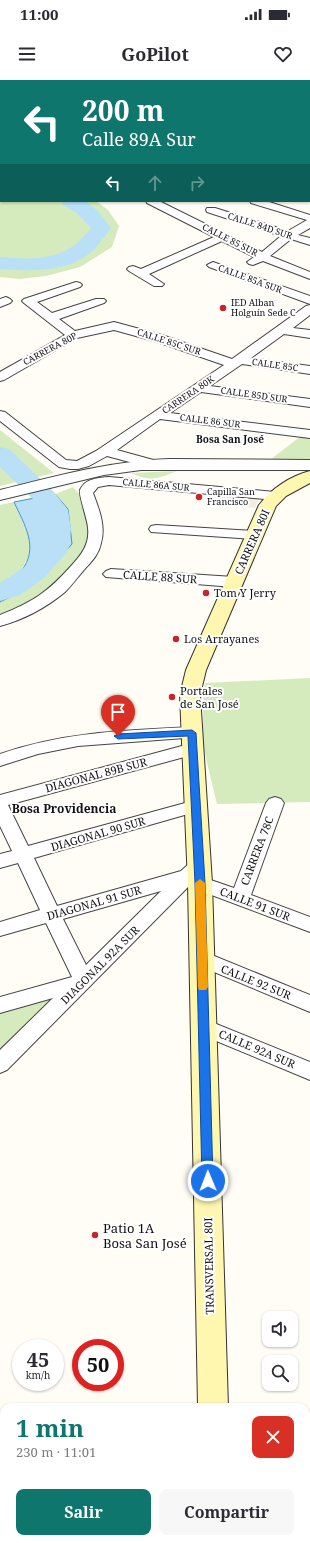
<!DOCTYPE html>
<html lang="es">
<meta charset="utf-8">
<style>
:root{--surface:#fff;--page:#f7f7f7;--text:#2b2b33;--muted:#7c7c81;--accent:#0f766e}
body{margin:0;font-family:"Noto Serif",serif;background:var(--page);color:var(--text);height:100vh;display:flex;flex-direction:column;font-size:15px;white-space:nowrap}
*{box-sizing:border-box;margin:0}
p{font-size:13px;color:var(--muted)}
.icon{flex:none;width:22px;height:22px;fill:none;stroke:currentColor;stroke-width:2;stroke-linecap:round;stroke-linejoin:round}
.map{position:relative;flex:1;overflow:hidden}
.panel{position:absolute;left:0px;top:1323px;width:310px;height:140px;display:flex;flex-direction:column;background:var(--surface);border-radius:12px 12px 0 0;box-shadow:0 1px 3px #0004}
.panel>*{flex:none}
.guide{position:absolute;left:0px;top:0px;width:310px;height:122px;box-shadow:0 1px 3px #0004;background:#0f766e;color:#fff;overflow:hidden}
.fabs{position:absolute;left:262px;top:1231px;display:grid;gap:8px}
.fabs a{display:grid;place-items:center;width:36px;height:36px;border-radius:8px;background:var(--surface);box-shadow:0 1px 3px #0004;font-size:20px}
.speed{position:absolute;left:12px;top:1259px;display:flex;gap:8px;font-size:20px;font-weight:700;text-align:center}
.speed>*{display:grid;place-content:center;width:52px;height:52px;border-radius:50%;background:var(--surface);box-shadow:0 1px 3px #0004;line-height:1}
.speed small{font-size:10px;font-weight:400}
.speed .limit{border:6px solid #d22;background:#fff;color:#111}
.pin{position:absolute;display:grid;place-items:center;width:34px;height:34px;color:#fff;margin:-41px -17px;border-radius:50% 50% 50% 0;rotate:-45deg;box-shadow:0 0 4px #0007}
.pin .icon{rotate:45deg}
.me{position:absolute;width:44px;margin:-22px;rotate:359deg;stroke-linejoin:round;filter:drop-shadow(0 0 3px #0008)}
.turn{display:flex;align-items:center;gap:14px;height:84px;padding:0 16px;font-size:18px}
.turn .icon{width:52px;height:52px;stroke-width:2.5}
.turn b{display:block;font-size:28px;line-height:34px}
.lanes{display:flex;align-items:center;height:38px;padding:0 16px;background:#0003;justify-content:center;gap:20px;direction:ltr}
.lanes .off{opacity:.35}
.round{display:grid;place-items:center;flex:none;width:42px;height:42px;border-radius:8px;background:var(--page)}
.summary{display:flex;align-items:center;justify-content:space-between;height:68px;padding:0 16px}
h1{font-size:24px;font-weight:700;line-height:30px;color:var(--accent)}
.primary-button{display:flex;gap:8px;margin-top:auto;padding:8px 16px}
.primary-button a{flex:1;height:46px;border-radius:8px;background:var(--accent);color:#fff;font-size:16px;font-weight:700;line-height:46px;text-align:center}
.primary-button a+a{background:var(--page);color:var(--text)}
.status{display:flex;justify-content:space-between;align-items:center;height:28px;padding:0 20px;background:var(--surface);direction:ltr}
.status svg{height:11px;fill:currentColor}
header{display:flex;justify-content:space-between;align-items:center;height:52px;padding:0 16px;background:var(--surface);font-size:18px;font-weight:700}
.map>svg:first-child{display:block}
.green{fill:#d5ebbd}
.plaza{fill:#f1ede2}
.water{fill:#b9e0f7;stroke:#3f96cf}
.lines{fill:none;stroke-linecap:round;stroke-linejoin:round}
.river{fill:#b9e0f7;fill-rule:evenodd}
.minor-casing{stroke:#444;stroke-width:2}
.tertiary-casing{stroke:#444;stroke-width:2}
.secondary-casing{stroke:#333;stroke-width:2}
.minor{fill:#fff;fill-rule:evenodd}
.tertiary{fill:#fff;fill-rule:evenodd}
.secondary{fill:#fff6b0;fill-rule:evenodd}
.route{fill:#1a73e8;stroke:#114b97}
.slow{fill:#f59e0b}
.poi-dot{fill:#c4262e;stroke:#fff;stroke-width:1.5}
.labels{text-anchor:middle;stroke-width:4;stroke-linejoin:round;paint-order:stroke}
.far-street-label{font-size:9px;fill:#111;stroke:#fff}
.far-poi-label{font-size:9px;fill:#111;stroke:#fff;text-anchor:start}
.far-neighbourhood-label{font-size:10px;font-weight:bold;fill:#111;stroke:#fff}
.street-label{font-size:11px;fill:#111;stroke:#fff}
.poi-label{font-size:11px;fill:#111;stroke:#fff;text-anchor:start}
.neighbourhood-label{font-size:12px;font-weight:bold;fill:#111;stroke:#fff}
.near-poi-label{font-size:13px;fill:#111;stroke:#fff;text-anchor:start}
</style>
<div class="status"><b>11:00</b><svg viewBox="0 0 49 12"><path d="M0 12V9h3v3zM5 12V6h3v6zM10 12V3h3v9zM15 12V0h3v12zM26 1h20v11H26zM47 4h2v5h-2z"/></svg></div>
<header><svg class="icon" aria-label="menu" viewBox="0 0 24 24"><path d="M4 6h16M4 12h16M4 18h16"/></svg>GoPilot<svg class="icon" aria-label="heart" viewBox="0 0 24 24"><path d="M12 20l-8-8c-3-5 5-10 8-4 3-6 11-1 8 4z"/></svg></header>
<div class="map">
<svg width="310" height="1463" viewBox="0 0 310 1463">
<rect width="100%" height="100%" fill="#fffdf5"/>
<g class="green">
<polygon points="0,100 1,121 96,121 108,130 119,146 112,167 80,187 46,196 19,199 0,197"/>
<polygon points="0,350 54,393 0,406"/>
<polygon points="301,356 310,358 310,380 270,380"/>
<path d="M177 391C157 399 151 402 131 393Z"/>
<polygon points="73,407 84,420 92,464 60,508 0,540 0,522 30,507 48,491 68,429 55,414"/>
<polygon points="14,422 29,456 31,471 21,491 0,504 0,425"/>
<polygon points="310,598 310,722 217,724 203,666 203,625 205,603"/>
<polygon points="63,909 0,975 0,928"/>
<polygon points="310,1421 310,1463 258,1463 263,1459 306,1459 306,1424"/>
</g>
<polygon class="plaza" points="222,412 260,417 255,428 220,424"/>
<path class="water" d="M55 414 68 429 72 464 48 491 30 507 0 522V504C6 500 16 496 21 491 40 468 24 444 14 422Z"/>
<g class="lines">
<g class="river">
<rect x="0" y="16" width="1" height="10"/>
<rect x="0" y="105" width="1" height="12"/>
<path d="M61 121H85L98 131 111 148C104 157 98 167 89 174 64 193 29 191 0 189V177C37 180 67 181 91 148L77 133 63 125Z"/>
<polygon points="0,367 9,369 54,412 64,425 68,430 71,449 68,471 44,498 20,515 0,521 0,503 26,486 42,469 45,449 42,431 36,422 0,387"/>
</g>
<defs>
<g id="minor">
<rect x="35" y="0" width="8" height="1"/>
<rect x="69" y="0" width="8" height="1"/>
<rect x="309" y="10" width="1" height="6"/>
<rect x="309" y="39" width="1" height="6"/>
<rect x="0" y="69" width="1" height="6"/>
<polygon points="309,90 310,90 309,97"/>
<rect x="309" y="109" width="1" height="6"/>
<polygon points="146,121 159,121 262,172 281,156 207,132 206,130 207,128 215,128 288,151 307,140 251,123 250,121 266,121 310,135 310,148 298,155 310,158 310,165 291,159 270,176 310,192 310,199 263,181 253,185 249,184 247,182 254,177 222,161 149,194 164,204 162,206 154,206 129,191 127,189 129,187 133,186 141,189 214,157 147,123"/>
<polygon points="213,182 310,216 310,224 209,187 207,185"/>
<polygon points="76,202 80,203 82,205 80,207 37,222 52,233 96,219 104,219 106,221 104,223 59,239 75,251 114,242 162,255 232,279 306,226 310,225 310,235 293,248 310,250 310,258 284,254 251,278 310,286 310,294 242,284 210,306 310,319 310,327 201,312 170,333 310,350 310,358 160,339 117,370 157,381 159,384 157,387 152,388 107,376 89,386 78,389 70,389 59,387 0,341 0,331 5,332 66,380 77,381 96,371 224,285 154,261 114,250 77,258 4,300 0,301 0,292 65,255 24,223 22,221 24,219"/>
<polygon points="6,217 10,219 12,221 10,223 0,227 0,219"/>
<path d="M109 397 275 412 280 413 282 416 280 419 275 420 109 405 98 407 93 413C99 429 106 446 101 463 99 475 90 483 83 491 77 498 71 506 65 512 47 527 23 540 0 546V535C33 522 48 512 72 485 81 475 90 464 88 448 88 441 78 413 80 410 85 398 99 398 109 397Z"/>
<polygon points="156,445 254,451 259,452 261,455 259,458 254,459 151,452 149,449 151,446"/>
<polygon points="111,489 234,497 239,499 242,502 239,505 234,507 106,497 103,494 106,491"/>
<path d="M192 647 198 649 201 653 198 657 78 666 38 674 0 686V674C63 652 127 650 192 647Z"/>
<path d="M193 663 199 665 202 669 199 673 8 725 28 766 196 720 202 722 205 726 202 730 34 778 57 826 181 791C189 784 194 777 206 780L208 785 199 796 234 808 266 723 269 719 275 717 281 719 284 723 251 815 310 837V852L193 808 191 804 7 990 0 993V970L53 918 0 933V917L72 897 46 843 0 856V842L40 830 18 783 0 788V774L12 771 0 746V715ZM161 811 86 885 63 839Z"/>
<polygon points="202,871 310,915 310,932 195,884 192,879 195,874"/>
<polygon points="204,939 310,982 310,1000 197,953 194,947 197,941"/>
<polygon points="310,1346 310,1374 306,1376 306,1348"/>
</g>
<path id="tertiary" d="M169 379 310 380V390H141L104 395 0 420V410C57 396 110 381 169 379Z"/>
<g id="secondary">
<path d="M310 391V403L286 416 276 426 206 590 200 615 212 803 228 1327H198L188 803 180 615 186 590 259 425C271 409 290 396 310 391Z"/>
<polygon points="200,1459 232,1459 233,1463 199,1463"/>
</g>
</defs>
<use href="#minor" class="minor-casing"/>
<use href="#tertiary" class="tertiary-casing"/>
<use href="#secondary" class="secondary-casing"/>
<use href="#minor" class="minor"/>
<use href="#tertiary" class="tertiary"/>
<use href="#secondary" class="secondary"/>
</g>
<polygon class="route" points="192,650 196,653 205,803 213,1101 212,1105 208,1106 203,1105 202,1101 195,803 188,656 118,659 114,656 118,654"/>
<polygon class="slow" points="200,799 205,803 208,907 206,910 199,910 198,907 195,803"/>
<g class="poi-dot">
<circle cx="223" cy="228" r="4"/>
<circle cx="199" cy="417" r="4"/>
<circle cx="206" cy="513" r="4"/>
<circle cx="176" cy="559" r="4"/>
<circle cx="172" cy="617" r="4"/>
<circle cx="95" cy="1155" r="4"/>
</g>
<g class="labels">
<g class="far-street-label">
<text transform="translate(260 146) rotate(18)" y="3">CALLE 84D SUR</text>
<text transform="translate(230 160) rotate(27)" y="3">CALLE 85 SUR</text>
<text transform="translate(250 199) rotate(20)" y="3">CALLE 85A SUR</text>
<text transform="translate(169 262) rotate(18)" y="3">CALLE 85C SUR</text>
<text transform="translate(50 269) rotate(-28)" y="3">CARRERA 80P</text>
<text transform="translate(275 285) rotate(8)" y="3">CALLE 85C</text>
<text transform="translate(188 315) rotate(-34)" y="3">CARRERA 80K</text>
<text transform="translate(254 315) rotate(8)" y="3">CALLE 85D SUR</text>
<text transform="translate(210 341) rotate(7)" y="3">CALLE 86 SUR</text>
<text transform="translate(156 405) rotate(5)" y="3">CALLE 86A SUR</text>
</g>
<g class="far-poi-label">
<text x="231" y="226">IED Alban<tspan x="231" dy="10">Holguín Sede C</tspan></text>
<text x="207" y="415">Capilla San<tspan x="207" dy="10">Francisco</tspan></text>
</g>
<g class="far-neighbourhood-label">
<text x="230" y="363">Bosa San José</text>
</g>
<g class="street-label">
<text transform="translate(252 462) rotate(-66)" y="4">CARRERA 80I</text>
<text transform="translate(160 497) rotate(4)" y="4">CALLE 88 SUR</text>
<text transform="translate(96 695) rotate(-15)" y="4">DIAGONAL 89B SUR</text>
<text transform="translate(98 754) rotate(-16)" y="4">DIAGONAL 90 SUR</text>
<text transform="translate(257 771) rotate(-69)" y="4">CARRERA 78C</text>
<text transform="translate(94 823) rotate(-16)" y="4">DIAGONAL 91 SUR</text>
<text transform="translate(255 824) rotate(21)" y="4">CALLE 91 SUR</text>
<text transform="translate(100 885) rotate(-45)" y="4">DIAGONAL 92A SUR</text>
<text transform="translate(256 902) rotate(22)" y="4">CALLE 92 SUR</text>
<text transform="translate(257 969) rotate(23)" y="4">CALLE 92A SUR</text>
<text transform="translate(209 1186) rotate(-91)" y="4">TRANSVERSAL 80I</text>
</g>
<g class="poi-label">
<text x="214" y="517">Tom Y Jerry</text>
<text x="184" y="563">Los Arrayanes</text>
<text x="180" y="615">Portales<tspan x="180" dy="13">de San José</tspan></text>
</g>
<g class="neighbourhood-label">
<text x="64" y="733">Bosa Providencia</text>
</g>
<g class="near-poi-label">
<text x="103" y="1153">Patio 1A<tspan x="103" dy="15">Bosa San José</tspan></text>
</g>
</g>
</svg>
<div class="fabs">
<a><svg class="icon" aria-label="sound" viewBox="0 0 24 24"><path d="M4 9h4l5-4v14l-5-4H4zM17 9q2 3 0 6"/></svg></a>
<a><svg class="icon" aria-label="search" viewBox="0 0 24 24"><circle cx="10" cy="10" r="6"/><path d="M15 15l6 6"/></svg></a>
</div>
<div class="speed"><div>45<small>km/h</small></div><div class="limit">50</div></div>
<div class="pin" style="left:118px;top:656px;background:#d93025"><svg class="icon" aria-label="arrive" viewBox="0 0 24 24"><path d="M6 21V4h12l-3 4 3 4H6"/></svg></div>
<svg class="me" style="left:208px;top:1101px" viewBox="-20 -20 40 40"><circle r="17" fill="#1a73e8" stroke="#fff" stroke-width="3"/><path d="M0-11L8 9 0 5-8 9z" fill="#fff"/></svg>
<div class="guide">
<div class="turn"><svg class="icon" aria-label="left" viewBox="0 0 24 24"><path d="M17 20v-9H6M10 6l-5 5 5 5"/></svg><div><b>200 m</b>Calle 89A Sur</div></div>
<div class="lanes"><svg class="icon" aria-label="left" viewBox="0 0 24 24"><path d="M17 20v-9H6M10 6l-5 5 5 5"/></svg><svg class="icon off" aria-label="ahead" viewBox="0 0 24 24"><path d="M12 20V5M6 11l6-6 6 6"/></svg><svg class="icon off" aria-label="right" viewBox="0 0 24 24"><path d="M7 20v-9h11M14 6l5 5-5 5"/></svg></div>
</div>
<section class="panel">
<div class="summary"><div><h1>1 min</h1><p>230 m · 11:01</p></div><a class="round" style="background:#d93025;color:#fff"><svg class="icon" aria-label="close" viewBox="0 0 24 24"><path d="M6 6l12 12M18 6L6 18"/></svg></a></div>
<div class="primary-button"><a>Salir</a><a>Compartir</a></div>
</section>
</div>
